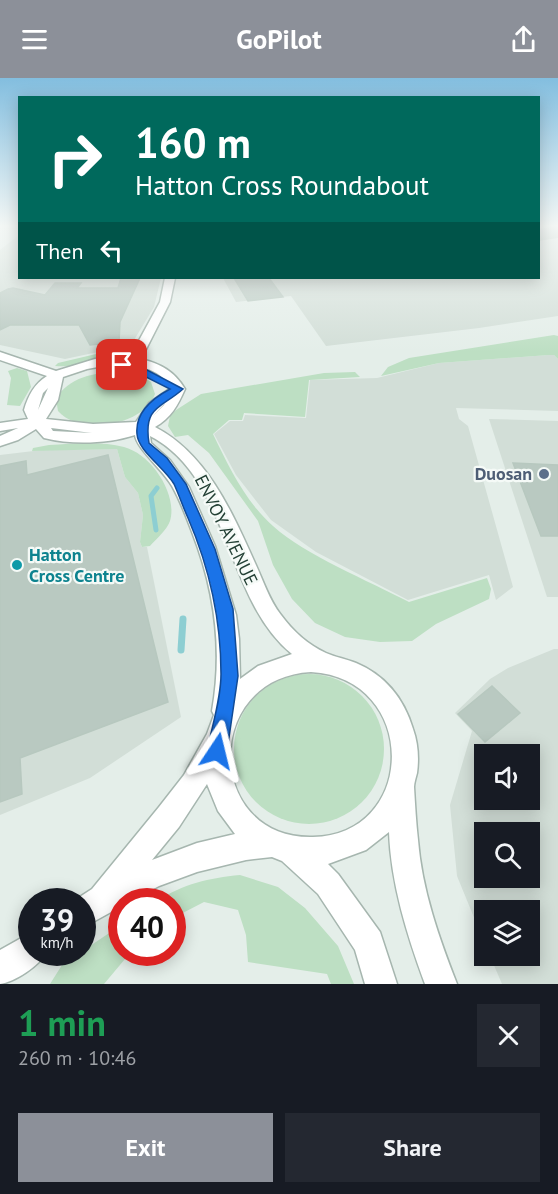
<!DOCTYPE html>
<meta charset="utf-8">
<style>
:root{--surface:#171b24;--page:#242831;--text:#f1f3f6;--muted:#9ea1a6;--accent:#8c9099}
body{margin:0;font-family:"PT Sans",sans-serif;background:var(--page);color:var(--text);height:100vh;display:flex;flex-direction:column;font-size:22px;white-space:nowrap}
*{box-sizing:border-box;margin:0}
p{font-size:20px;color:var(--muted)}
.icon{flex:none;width:33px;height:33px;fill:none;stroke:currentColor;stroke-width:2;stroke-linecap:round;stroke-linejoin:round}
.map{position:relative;height:906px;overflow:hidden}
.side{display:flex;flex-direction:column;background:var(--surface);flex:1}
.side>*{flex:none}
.banner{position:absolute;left:18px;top:18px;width:522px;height:183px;border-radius:0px;box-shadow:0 3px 15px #0003;background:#00695c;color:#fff;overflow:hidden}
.controls{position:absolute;left:474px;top:666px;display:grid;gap:12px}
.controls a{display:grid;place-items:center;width:66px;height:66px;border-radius:0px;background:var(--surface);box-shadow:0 3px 15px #0003;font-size:30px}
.speed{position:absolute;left:18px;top:810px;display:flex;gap:12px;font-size:30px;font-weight:700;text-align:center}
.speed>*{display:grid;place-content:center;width:78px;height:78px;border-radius:50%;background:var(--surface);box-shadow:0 3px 15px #0003;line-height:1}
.speed small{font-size:15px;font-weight:400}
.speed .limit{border:9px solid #d22;background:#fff;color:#111}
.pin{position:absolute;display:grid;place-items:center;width:51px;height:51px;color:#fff;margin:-26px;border-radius:12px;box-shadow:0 3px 9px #0006}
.me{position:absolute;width:66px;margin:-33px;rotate:10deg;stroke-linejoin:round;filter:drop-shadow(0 0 4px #0008)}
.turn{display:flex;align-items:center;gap:21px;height:126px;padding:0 18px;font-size:27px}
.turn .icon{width:78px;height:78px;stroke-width:2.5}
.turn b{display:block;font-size:42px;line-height:51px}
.then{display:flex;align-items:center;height:57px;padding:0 18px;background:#0003;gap:12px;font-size:22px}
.round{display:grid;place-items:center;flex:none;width:63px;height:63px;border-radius:0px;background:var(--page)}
.overview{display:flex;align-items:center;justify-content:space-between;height:102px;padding:0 18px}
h1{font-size:36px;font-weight:700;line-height:45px;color:#1e9e55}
.action{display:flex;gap:12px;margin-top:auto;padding:12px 18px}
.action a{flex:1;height:69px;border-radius:0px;background:var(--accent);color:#fff;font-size:24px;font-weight:700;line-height:69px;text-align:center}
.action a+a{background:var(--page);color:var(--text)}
header{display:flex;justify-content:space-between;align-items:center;height:78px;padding:0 18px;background:var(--accent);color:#fff;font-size:27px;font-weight:700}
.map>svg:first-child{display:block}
.built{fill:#d2ded7;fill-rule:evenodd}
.green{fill:#bddfc3}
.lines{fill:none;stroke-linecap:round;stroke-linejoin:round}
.stream-far1{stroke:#8dced2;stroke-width:5}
.stream{stroke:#8dced2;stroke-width:7}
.taxiway{fill:#a1b4ac;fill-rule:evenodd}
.building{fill:#b9c9c1;stroke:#b7c8bf;stroke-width:1.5}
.minor-casing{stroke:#a6b6af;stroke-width:3}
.minor{fill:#fff;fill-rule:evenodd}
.route{fill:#1a73e8;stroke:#114b97;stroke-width:1.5}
.service-dot{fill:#5c6f8a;stroke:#f5faf7;stroke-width:2}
.culture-dot{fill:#0f9aa8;stroke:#f5faf7;stroke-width:2}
.labels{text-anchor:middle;stroke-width:4.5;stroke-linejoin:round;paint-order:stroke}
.service-label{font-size:18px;font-weight:bold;fill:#4e5e75;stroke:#f5faf7;text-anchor:end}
.street-label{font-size:18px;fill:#234035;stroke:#f5faf7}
.culture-label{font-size:18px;font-weight:bold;fill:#0d838f;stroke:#f5faf7;text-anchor:start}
</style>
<header><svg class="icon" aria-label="menu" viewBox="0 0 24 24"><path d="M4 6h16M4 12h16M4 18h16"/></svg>GoPilot<svg class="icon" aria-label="share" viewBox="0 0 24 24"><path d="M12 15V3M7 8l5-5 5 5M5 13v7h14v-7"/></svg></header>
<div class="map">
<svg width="558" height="906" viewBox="0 0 558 906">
<rect width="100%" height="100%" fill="#e4eee9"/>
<g class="built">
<polygon points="539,147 558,147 558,238 479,250 326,268 291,218 236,224 223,200 538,200"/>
<polygon points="19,157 20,200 161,200 154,229 131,267 65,281 0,267 0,172"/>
<polygon points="549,277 554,277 558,281 558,333 456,330 459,341 468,348 513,509 496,522 489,497 408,522 316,474 271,442 236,397 214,356 230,343 243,343 245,337 306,340 310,302 377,300 439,285"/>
<polygon points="489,341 558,343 558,519 547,519"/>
<polygon points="117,371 125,399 138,415 143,437 140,464 142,469 147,469 181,639 90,700 0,737 0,377 42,372"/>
<path d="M554 571H558V906H502L490 878H530V832H484V864L457 798 450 727 472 653 455 635 490 601 508 590ZM484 676H530V722H484ZM484 754H530V800H484Z"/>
</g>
<g class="green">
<polygon points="554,257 558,258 558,281 554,277 549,277 439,285 381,298 388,289 409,280"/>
<path d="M130 268 134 269C119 283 74 290 55 288L58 285Z"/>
<polygon points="17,290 27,293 31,309 20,328 7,327 11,300 8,293"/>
<path d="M118 293 138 296 151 304 155 316C144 348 79 358 58 333L56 321C68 299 95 295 118 293Z"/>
<path d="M355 294 360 299 309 302 305 339 244 335 242 342H229L213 356C229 389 245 423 273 448 305 477 369 503 409 524L487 500 491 511 489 521 436 546 412 563 380 564 345 559 315 545 292 521 273 487 258 443 209 375 188 357 175 359 168 348 170 338 176 332 201 316 324 295Z"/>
<path d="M49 367C73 366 101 363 124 369 151 376 178 416 170 443 167 452 156 461 150 468L142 469 140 464 143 437 138 415 125 399 117 371 32 373 33 370Z"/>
<circle cx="309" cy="671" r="75"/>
<path d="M240 797 278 809 305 830 338 868 354 906H331L327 896 248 884 246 857 238 832 204 824 173 840 172 824 157 823C183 806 209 800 240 797Z"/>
<polygon points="121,847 122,874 130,875 104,906 50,906 62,887"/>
</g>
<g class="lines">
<polyline class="stream-far1" points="156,452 151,418 157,410"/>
<polyline class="stream" points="181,572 183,541"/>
<polygon class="taxiway" points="558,148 558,160 538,163 538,151"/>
</g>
<g class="building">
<polygon points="121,200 140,200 120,244 119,264 90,267 79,247 10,247 0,252 0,215 8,211 13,210 45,217 55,205 81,205 77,210 118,210"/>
<polygon points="234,200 269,200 283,219 248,223"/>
<polygon points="108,377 168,624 20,680 22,716 0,724 0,388 26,383 27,397"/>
<polygon points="513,385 558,387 558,458 541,458"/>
<polygon points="492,608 520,635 485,664 458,636"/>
</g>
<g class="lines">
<defs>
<g id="minor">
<path d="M165 200H175L170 224 141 281C161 286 174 293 185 311 178 327 171 340 155 349 207 376 232 434 255 485 263 502 269 522 281 537 292 552 308 567 326 575 335 579 346 581 356 585 385 597 404 621 413 651 418 665 419 680 417 695 416 699 414 705 414 709 415 726 416 745 418 762 422 812 439 860 457 906H425C407 857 391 806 389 754L366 772 328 786 338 796 380 854 397 906H365L355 872 318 816 282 783 272 779 246 782 197 794 159 808 129 824H122V828L82 850V824H72L92 811 159 729 184 697 207 656 214 637 212 633C223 571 215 513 192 454 186 438 180 422 172 408 163 392 136 370 135 357 107 366 72 367 44 360L36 351 18 362 0 368V358L18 350 0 353V345L28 341 24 332C28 318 34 306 47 298L0 282V274L56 293 95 281 114 278 130 279 160 224ZM114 286C136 287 159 289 171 310L149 325 136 344 93 346 46 341 58 322 63 299 87 291ZM48 310 38 332 43 315ZM165 325 164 327 153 338ZM51 350 92 355 53 353ZM150 358C231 400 224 521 292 576L258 588 240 601 239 561 236 537 215 468 189 409 170 382 151 365ZM311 594C419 600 418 757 313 759 205 762 201 600 311 594ZM207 706 218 733 235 756 197 765 152 782 179 749Z"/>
<path d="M32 854V874H46C40 888 14 904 0 906V872Z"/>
</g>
</defs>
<use href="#minor" class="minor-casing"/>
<use href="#minor" class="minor"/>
</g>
<linearGradient id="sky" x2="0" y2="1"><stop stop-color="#83bedf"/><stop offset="0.54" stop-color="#f3f7f5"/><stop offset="1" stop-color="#f3f7f5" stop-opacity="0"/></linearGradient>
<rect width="558" height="274" fill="url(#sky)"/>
<path class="route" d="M130 281H137L143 290 183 311C162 330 143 328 149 365L167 380 186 406 215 471 233 531 238 598 227 673 224 679 217 682 210 679 207 673C212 648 221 621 221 596 221 540 210 491 188 440 183 429 179 417 174 406 164 389 138 373 137 356 135 335 153 320 170 311L136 294 131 287 122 289 117 287Z"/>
<circle class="service-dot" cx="544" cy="396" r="6"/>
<circle class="culture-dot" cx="17" cy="487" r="6"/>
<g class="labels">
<g class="service-label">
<text x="532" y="402">Duosan</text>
</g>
<g class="street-label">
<text transform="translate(226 452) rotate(64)" y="6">ENVOY AVENUE</text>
</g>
<g class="culture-label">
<text x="29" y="483">Hatton<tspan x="29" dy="21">Cross Centre</tspan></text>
</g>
</g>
</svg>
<div class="controls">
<a><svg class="icon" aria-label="sound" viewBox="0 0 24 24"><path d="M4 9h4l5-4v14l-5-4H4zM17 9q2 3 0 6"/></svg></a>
<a><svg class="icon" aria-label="search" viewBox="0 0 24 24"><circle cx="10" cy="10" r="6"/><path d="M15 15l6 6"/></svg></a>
<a><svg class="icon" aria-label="layers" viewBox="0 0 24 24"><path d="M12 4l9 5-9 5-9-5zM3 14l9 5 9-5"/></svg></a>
</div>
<div class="speed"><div>39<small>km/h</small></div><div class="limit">40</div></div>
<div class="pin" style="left:122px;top:287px;background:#d93025"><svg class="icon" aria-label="arrive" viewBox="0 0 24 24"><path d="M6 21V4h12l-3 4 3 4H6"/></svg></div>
<svg class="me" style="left:217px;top:673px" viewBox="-20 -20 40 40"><path d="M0-17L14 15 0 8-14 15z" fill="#1a73e8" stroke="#fff" stroke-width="4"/></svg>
<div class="banner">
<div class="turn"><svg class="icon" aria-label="right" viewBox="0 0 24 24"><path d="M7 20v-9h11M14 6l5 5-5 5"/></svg><div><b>160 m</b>Hatton Cross Roundabout</div></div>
<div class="then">Then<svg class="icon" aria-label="left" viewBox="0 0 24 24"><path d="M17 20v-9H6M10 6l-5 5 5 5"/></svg></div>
</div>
</div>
<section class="side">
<div class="overview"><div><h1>1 min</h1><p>260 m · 10:46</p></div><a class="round"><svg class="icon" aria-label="close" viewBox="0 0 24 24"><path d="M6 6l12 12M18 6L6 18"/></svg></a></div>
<div class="action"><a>Exit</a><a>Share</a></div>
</section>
